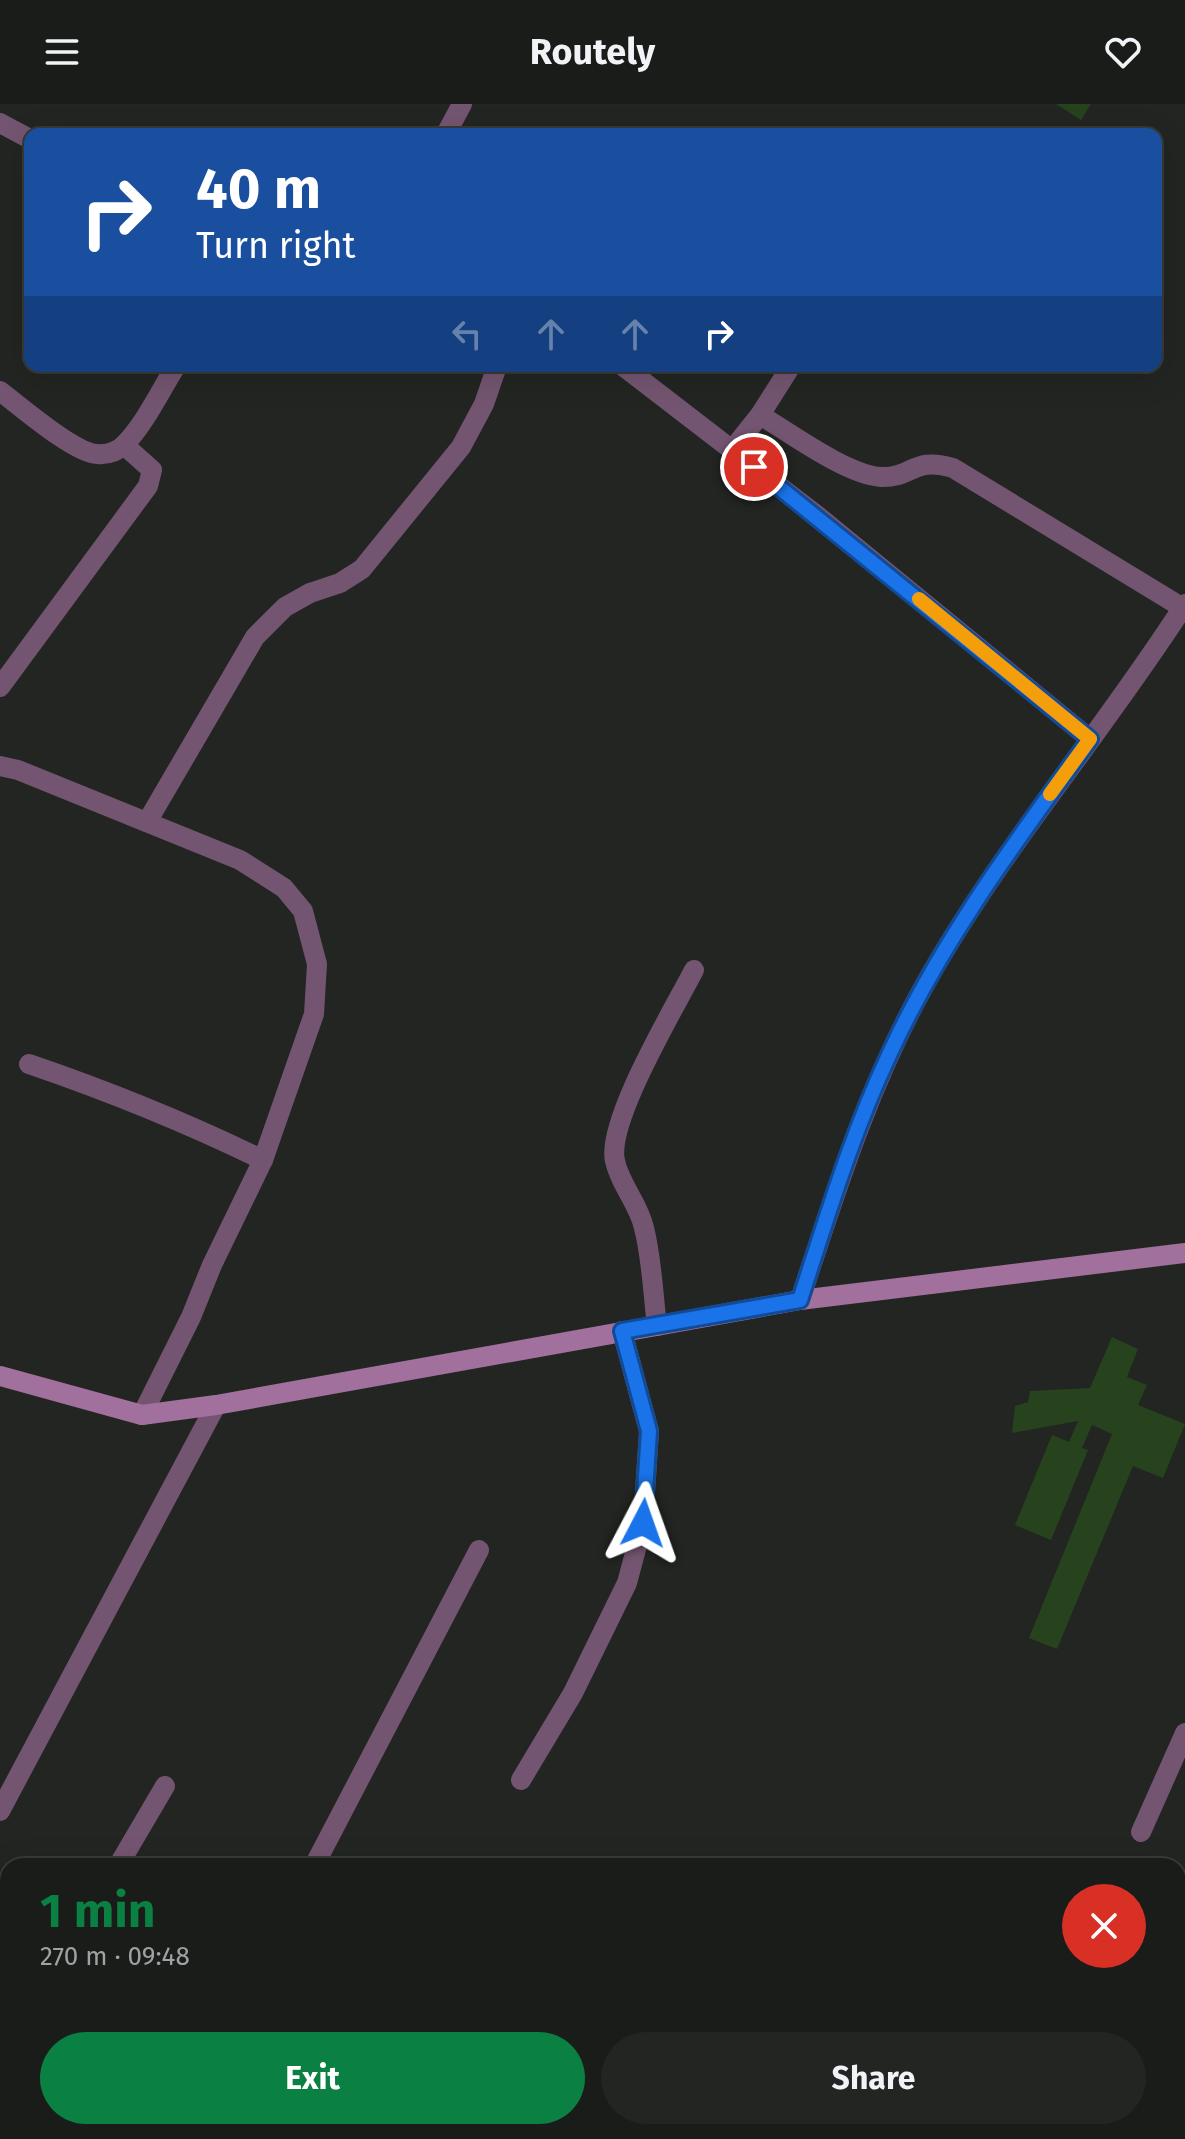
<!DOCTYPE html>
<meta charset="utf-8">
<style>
:root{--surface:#1a1c19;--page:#232522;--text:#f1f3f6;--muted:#9fa1a2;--line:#383a38;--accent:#0b8043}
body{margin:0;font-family:"Fira Sans",sans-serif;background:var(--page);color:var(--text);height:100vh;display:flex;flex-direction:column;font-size:30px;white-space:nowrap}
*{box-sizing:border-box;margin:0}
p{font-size:26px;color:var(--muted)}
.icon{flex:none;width:44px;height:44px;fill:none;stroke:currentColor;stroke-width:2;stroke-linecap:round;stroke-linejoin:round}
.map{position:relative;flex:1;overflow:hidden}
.panel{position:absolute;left:0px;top:1754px;width:1186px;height:282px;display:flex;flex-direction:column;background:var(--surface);border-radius:24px 24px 0 0;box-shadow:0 8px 32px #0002,0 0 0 2px var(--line)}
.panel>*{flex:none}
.top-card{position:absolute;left:24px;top:24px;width:1138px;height:244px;border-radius:16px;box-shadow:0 8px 32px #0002,0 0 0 2px var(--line);background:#1a4fa0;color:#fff;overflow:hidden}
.pin{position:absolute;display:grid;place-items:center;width:68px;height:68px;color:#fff;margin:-34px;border:4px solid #fff;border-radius:50%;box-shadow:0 2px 8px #0007}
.me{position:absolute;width:88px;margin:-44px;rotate:4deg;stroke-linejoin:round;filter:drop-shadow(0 0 6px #0008)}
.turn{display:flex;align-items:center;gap:28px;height:168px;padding:0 40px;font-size:36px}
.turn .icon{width:104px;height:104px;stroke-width:2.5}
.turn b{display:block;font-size:56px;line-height:68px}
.lanes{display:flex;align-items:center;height:76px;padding:0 40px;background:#0003;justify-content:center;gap:40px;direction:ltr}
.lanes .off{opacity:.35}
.round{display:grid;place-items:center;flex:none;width:84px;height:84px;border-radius:42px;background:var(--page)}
.headline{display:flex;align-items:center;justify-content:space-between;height:136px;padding:0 40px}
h1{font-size:48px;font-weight:700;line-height:60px;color:var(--accent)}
.action{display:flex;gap:16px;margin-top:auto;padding:16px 40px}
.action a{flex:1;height:92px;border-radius:48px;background:var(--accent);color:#fff;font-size:32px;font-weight:700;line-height:92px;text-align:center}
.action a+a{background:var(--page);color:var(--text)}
header{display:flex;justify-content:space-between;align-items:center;height:104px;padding:0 40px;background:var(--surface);font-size:36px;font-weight:700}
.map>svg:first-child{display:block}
.building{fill:#27431d}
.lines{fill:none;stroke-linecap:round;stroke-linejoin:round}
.street{stroke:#745571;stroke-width:20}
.secondary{stroke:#a1709d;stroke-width:20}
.route-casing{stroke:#114b97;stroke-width:20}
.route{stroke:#1a73e8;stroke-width:14}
.slow{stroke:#f59e0b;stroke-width:14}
</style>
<header><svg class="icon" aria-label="menu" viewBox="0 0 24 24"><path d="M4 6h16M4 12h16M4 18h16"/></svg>Routely<svg class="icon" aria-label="heart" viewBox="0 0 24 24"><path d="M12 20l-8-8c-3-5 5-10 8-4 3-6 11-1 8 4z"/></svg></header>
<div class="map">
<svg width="1185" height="2035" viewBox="0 0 1185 2035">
<rect width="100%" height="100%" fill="#222521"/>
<g class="building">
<polygon points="1056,0 1091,0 1081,16"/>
<polygon points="1112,1233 1138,1245 1127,1273 1147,1281 1138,1301 1185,1320 1163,1374 1133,1362 1057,1545 1029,1534 1112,1330 1092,1321 1082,1344 1088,1346 1051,1436 1015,1421 1052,1331 1069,1338 1078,1317 1012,1329 1015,1302 1028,1298 1030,1287 1090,1284"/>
</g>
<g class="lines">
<g class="street">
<polyline points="0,19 30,35"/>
<polyline points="446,30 462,0"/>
<polyline points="623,262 819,413 1090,635"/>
<path d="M0 287C20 302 74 349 97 350 108 351 118 347 125 340 146 318 160 287 176 262"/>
<path d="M760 311C790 329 847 371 881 373 913 374 913 352 953 364L1183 504"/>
<polyline points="732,346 760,311 791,262"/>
<polyline points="0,583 148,382 152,366 124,341"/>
<polyline points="0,662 18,666 240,756 284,784 303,807 317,860 314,910 263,1056 212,1161 191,1213 142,1311"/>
<polyline points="147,718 255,533 285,503 310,489 340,479 362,465 461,343 484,300 497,262"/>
<path d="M29 960C111 988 185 1018 263 1056"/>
<path d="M800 1196C836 1086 870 977 928 875 1003 743 1103 628 1185 500"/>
<path d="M657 1222C653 1190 652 1155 644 1124 639 1100 620 1081 615 1057 606 1018 674 905 694 866"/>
<polyline points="521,1676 573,1589 627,1479 643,1419 649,1327 622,1227"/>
<polyline points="0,1707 216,1301"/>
<polyline points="1141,1728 1185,1629"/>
<polyline points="118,1762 165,1682"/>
<polyline points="314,1762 479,1446"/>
<polyline points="0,1778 8,1782"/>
<polyline points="0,1969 8,1955"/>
<polyline points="464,2028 476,2035"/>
<polyline points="947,2028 959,2035"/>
<polyline points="501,2035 505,2028"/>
</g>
<polyline class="secondary" points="0,1272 142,1311 216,1301 800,1196 1185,1149"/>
</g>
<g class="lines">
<defs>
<path id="route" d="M643 1419 649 1327 622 1227 800 1196C827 1113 852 1029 890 949 942 836 1017 736 1090 635L754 363"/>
</defs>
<use href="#route" class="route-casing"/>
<use href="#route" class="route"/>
<polyline class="slow" points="919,495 1090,635 1050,690"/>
</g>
</svg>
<div class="pin" style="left:754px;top:363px;background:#d93025"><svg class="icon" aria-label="arrive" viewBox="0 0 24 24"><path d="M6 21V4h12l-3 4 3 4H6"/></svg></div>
<svg class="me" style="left:643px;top:1419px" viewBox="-20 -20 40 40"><path d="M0-17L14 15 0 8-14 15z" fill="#1a73e8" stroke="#fff" stroke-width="4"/></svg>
<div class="top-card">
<div class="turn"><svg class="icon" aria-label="right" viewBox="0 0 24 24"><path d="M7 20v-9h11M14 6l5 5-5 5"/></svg><div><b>40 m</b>Turn right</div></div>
<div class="lanes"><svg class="icon off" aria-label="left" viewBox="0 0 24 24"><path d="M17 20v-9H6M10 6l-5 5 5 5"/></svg><svg class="icon off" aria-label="ahead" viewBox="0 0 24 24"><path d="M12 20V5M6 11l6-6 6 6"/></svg><svg class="icon off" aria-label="ahead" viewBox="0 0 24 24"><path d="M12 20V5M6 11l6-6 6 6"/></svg><svg class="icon" aria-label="right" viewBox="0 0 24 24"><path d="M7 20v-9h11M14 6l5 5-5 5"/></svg></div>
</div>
<section class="panel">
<div class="headline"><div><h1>1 min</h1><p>270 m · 09:48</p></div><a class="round" style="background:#d93025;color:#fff"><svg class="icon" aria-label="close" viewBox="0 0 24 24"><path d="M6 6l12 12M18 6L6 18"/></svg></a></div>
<div class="action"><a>Exit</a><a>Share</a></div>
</section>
</div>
